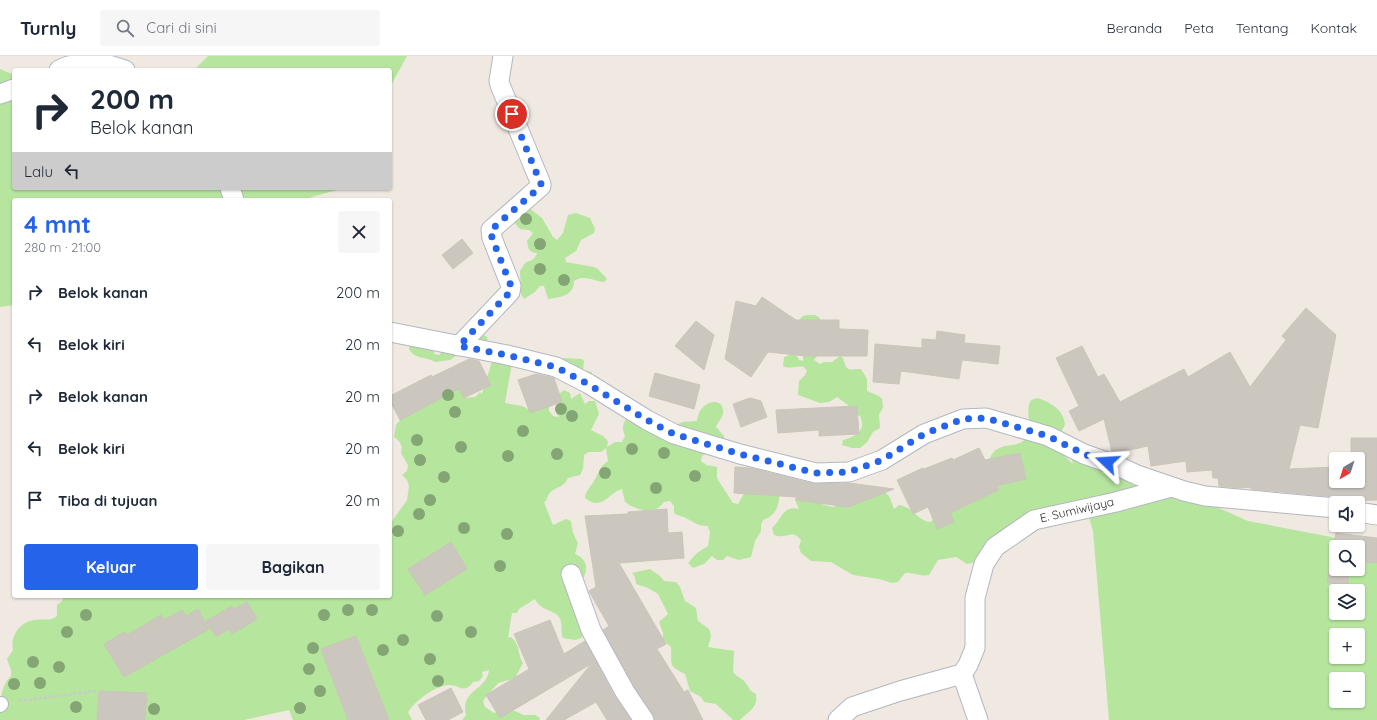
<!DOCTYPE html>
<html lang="id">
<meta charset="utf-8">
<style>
:root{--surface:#fff;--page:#f6f6f7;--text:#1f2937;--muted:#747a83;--line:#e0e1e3;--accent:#2563eb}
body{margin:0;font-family:Quicksand,sans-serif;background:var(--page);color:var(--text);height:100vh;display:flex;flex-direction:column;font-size:15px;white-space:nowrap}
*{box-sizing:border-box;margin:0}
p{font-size:13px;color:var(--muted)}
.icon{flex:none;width:22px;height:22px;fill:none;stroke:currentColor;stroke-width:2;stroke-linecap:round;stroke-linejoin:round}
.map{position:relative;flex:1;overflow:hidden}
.drawer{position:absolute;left:12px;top:142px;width:380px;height:400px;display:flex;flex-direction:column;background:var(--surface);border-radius:4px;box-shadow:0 1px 3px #0004}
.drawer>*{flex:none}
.hud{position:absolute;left:12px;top:12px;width:380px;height:122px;border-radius:4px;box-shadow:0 1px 3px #0004;background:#fff;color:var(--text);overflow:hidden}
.needle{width:26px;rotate:219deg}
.buttons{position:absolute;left:1329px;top:396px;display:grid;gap:8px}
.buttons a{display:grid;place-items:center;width:36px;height:36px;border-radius:4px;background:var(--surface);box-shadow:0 1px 3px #0004;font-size:20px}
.pin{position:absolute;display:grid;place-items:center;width:34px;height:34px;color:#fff;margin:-17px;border:2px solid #fff;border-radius:50%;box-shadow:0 1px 4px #0007}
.me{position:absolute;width:44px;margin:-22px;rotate:290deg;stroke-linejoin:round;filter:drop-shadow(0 0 3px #0008)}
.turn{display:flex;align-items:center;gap:14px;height:84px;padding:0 12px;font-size:18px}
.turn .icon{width:52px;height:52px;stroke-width:2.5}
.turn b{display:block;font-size:28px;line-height:34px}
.then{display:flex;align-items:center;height:38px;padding:0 12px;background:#0003;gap:8px;font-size:15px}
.round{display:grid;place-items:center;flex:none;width:42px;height:42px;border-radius:4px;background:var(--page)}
.headline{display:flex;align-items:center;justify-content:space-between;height:68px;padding:0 12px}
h1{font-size:24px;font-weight:800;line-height:30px;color:var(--accent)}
.action{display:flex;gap:8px;margin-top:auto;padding:8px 12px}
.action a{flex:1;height:46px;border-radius:4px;background:var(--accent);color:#fff;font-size:16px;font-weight:800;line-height:46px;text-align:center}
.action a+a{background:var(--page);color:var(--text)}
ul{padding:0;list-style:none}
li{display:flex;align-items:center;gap:12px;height:52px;padding:0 12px}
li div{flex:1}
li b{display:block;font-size:15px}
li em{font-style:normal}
header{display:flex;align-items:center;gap:24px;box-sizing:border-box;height:56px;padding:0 20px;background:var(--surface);border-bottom:1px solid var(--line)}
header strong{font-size:19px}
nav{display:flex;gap:22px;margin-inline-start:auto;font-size:14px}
.search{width:280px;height:36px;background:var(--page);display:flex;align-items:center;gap:10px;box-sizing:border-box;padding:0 14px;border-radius:4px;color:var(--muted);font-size:15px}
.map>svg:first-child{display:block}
.green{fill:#b6e59e;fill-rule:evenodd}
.building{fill:#cbc7bf;stroke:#cbc5ba}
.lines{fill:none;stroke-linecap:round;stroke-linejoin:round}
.pedestrian-casing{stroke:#b4b7c1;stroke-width:16}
.minor-casing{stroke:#b4b7c1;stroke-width:21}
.path{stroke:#c9c9c9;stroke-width:2.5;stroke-dasharray:3 2;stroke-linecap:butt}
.pedestrian{stroke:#fff;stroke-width:14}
.minor{stroke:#fff;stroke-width:19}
.tree{fill:#84a574}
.route{stroke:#2563eb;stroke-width:7;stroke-dasharray:0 12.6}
.labels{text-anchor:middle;stroke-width:3.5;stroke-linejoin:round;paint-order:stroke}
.street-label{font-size:12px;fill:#2e2e2e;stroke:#fff}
</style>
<header>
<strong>Turnly</strong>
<div class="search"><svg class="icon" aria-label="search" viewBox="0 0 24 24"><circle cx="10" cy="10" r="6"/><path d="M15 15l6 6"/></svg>Cari di sini</div>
<nav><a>Beranda</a><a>Peta</a><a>Tentang</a><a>Kontak</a></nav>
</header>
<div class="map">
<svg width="1377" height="664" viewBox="0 0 1377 664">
<rect width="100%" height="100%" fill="#efe9e1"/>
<g class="green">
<polygon points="208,0 407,0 390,31 390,14 194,14"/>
<polygon points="0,13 14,19 14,132 344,132 301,144 14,144 14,249 0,251"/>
<path d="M528 151 542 162 553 181 557 184 563 177 568 159 576 157 590 162 595 173 594 177 581 184 576 195 565 202 566 206 594 211 598 213 607 223 604 226C594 225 583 218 574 225 574 240 560 241 548 243L544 230H540L535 236 524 243 521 238 520 215 525 207C531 204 535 204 537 197 529 197 528 192 527 185L533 177 529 174 520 173 514 166Z"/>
<path d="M807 259H815L820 262 819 298 814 304 820 308 824 306H832L840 300 843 302C847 317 849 313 861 313L867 323V335L879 340 882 343 883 351 879 359 880 372 873 376 867 386 860 392H852L842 389 843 384C855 381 867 375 860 360L850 354 848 349 837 341 829 346 820 347 798 339 799 325 805 319 807 315 804 311C797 309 790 314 783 310L784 301 792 298 796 299 799 304 803 305V291L799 264 803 260Z"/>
<path d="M482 278 487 281 488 291 460 297 450 304 435 306C426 300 415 304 409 293L410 288 434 293V298L440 299 441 295Z"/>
<path d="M496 292 514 295 505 347 522 350 528 353 533 349 549 348V355L553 360 559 361 556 356 559 338 564 334 570 337 571 343 580 337 585 348 589 345H595L599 358 591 374 603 380 608 385 607 391 615 386H622L625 380C622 372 622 368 627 362L674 371C682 364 687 366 697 365 699 343 725 340 723 357 722 363 717 367 716 371L724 380V386L702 400 701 405 706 409 717 411V422L720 427 733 447 738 448 745 436 779 437C780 450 775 460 763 464L761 469V475L755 485 751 501 739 504 727 500 723 504H717L712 500 704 508 693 512 688 507 697 497 708 490 710 477 708 470C698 470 695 467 686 462 682 460 678 460 674 457V450L670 445 664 446C655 460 636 454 625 446L622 433C607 437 603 456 585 442 586 434 590 432 594 425 600 416 598 412 608 405L606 392 601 396H589L584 399 583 413 580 419 568 422C563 433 555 430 549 438 546 442 548 444 544 446L553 469 566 463 571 465 573 477 578 487 575 498C588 503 589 515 581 525L584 577 581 582 575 584 563 582C560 575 563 569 560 563 556 553 541 556 535 543L519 553 517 557H512L508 582 511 581C521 590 517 597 523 607L515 622 498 627C493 634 487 638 483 645L485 651 494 657C503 653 515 653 523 659H535L540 662 539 664H462L466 659C460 633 487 635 489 614L482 616 483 620 479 625 473 626C464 639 459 628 448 629 435 630 415 645 408 656L412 664H293L289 654 244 664H0C0 648 0 630 11 620V614L7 603 13 594C10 580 20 566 34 564 43 562 50 566 57 560V549L62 545 64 540H246L247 542 251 540H390V468L407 444 409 430 407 424 402 419 407 415 408 409 401 397 402 391 399 385 394 381 396 369 405 358 461 331 464 342 475 341 480 336 482 338Z"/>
<polygon points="564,302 582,303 584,305 583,314 592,316 592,322 561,303"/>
<path d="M1038 342C1051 347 1063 353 1065 368L1060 379V396L1073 408 1066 384 1248 465 1352 485 1377 487V664H1109L1093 475 1086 451 1045 460 979 505 967 508 956 501 938 504 929 519C919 521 914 516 905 517L898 526 892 527 879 523 853 519 831 506 811 505 801 497 799 491 801 484C792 472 786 484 774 479L772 472C782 464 782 449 799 453L795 444 800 439C809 442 823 450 833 451L883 433 890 442 894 453 899 449C913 451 916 463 929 466L934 464 989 405C995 383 1017 394 1025 383 1034 373 1024 356 1031 344ZM1336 491H1358V513H1336ZM1336 535H1358V557H1336ZM1336 579H1358V601H1336ZM1336 623H1358V645H1336Z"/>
<path d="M650 513 660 520 664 525 676 526 680 531 685 545 696 552 698 565 709 573 711 580 708 591 734 595 733 616C736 620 739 621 743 624 750 630 747 634 756 638 758 652 749 655 740 664H733L716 648 704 646 701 641 690 635 685 618C668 609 672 610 671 591L663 584V577L659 566 668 558 658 538 648 532 636 528 635 521 632 517Z"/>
</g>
<g class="building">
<polygon points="462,183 473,197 453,213 442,199"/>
<polygon points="762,241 796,264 839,264 839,273 868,274 867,300 806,300 768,296 751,321 725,303 736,245 756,250"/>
<polygon points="1306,252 1336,279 1318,372 1300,369 1289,413 1336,411 1336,425 1358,425 1358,403 1351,403 1351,382 1377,382 1377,444 1344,445 1337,441 1251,433 1251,431 1241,432 1219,430 1218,422 1213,422 1212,414 1187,416 1186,405 1151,410 1148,390 1116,397 1112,396 1104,363 1079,375 1069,355 1079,350 1056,302 1082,290 1098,321 1104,318 1120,346 1184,313 1188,321 1230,296 1250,331 1286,284 1282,280"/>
<polygon points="696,265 714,279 704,314 675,290"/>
<polygon points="937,275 965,279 964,287 1000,290 998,308 962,304 959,323 901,315 899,328 873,326 875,288 922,292 922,283 936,284"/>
<polygon points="469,303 479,305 491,329 464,342 459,333 400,364 390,345 390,340 431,319 432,321"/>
<polygon points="655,317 700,329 694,353 649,340"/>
<polygon points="536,318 554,322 562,346 530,357 518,324"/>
<polygon points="750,342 761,345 767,361 741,371 733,348"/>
<polygon points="857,350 859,378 819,380 819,374 778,377 776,354"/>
<polygon points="979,392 985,404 1020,397 1026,423 996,430 999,434 950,457 954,466 937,473 928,451 913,458 897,424 923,412 924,413 952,402 953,404"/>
<polygon points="735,411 751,412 814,428 849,427 894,433 848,451 796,444 796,441 734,437"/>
<polygon points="667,453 668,477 682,476 684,502 619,507 666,588 657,593 684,636 688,634 703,664 655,664 653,658 634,630 603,574 609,570 589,535 596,531 585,460 628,458 628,456"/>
<polygon points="1336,477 1377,482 1377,507 1358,505 1358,491 1336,491 1336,513 1350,513 1347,530 1327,526"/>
<polygon points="451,486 467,513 425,539 408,513"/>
<polygon points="247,546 257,563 232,578 229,573 216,581 206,565 232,550 234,553"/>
<polygon points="198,553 209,573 124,621 104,588 125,576 127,579 161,559 164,564 182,554 186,560"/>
<polygon points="550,564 564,598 585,585 615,641 631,664 607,664 596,646 564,664 546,664 591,608 500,662 486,639 529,613 514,578"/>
<polygon points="356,580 389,664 348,664 321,593"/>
<polygon points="451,632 463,656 448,664 426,664 418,649"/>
<polygon points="99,635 147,637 145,664 97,664"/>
</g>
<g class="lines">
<defs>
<polyline id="pedestrian" points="0,649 1,648"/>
<g id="minor">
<polyline points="59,14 68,10 96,5 125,14"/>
<polyline points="0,38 14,33"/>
<polyline points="230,132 234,144"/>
<polyline points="390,276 507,299 556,311 589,328 647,364 674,378 740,398 816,417 849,416 882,404 924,378 963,363 986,362 1048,380 1084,398 1118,410 1137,419 1184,435 1205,440 1336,452"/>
<polyline points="459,290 510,236 511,230 492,182 491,174 541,130 541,128 500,29 499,25 503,0"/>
<polyline points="1358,456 1377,459"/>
<polyline points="571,518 591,574 625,636 644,664"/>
<polyline points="962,618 978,664"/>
<polyline points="838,664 852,651 900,635 962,618 968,609 975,592 975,542 984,508 995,491 1034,464 1116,446 1171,431"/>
</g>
</defs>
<use href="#pedestrian" class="pedestrian-casing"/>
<use href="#minor" class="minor-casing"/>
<polyline class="path" points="19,645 96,635"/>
<use href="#pedestrian" class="pedestrian"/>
<use href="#minor" class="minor"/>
</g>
<g class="tree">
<circle cx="526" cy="163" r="6"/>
<circle cx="540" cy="188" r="6"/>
<circle cx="540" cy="213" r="6"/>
<circle cx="564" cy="224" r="6"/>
<circle cx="448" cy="339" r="6"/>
<circle cx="561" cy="353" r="6"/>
<circle cx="455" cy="356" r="6"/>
<circle cx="572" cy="360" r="6"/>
<circle cx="523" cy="375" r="6"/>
<circle cx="417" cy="384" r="6"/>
<circle cx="461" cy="391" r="6"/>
<circle cx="632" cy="393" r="6"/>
<circle cx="664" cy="397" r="6"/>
<circle cx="557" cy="398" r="6"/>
<circle cx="508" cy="400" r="6"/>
<circle cx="420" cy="404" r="6"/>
<circle cx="605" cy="417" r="6"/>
<circle cx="695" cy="420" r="6"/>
<circle cx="444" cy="421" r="6"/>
<circle cx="656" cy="432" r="6"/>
<circle cx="430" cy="444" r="6"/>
<circle cx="419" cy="458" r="6"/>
<circle cx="464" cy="472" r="6"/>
<circle cx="398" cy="475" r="6"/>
<circle cx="507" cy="478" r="6"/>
<circle cx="500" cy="510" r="6"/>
<circle cx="348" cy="554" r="6"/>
<circle cx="372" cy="554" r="6"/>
<circle cx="86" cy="559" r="6"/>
<circle cx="324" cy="559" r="6"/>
<circle cx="437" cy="560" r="6"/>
<circle cx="67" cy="576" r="6"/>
<circle cx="471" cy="576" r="6"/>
<circle cx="403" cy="584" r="6"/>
<circle cx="313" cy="592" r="6"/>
<circle cx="383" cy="594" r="6"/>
<circle cx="430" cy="603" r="6"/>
<circle cx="33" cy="606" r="6"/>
<circle cx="59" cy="611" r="6"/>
<circle cx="309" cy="613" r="6"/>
<circle cx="438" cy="625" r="6"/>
<circle cx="40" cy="627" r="6"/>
<circle cx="14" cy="628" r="6"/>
<circle cx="320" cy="635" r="6"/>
<circle cx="76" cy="651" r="6"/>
<circle cx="300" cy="652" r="6"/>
<circle cx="154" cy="653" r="6"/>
</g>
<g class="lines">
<polyline class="route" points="512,58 541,128 541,130 491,174 492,182 511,230 510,236 459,290 507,299 556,311 588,328 647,364 674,378 740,398 816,417 849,416 882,404 924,378 963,363 986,362 1048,380 1084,398 1107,406"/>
</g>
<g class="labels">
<g class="street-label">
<text transform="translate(1077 454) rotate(-13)" y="4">E. Sumiwijaya</text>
</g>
</g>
</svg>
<div class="buttons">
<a><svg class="needle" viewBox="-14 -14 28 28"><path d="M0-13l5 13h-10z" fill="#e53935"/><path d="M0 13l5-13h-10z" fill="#747a83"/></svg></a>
<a><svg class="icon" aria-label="sound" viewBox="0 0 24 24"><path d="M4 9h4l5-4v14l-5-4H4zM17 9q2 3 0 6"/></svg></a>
<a><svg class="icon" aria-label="search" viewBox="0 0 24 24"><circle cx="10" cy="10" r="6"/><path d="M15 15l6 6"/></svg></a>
<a><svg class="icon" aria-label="layers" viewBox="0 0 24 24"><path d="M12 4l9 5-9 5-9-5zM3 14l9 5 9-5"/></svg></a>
<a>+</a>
<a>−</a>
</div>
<div class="pin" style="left:512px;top:58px;background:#d93025"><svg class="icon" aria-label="arrive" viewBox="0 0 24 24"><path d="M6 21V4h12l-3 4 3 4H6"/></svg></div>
<svg class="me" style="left:1107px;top:406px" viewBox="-20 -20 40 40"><path d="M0-17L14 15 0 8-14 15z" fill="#2563eb" stroke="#fff" stroke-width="4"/></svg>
<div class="hud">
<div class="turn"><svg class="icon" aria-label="right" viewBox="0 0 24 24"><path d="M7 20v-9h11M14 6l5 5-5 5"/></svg><div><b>200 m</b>Belok kanan</div></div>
<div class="then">Lalu<svg class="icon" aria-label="left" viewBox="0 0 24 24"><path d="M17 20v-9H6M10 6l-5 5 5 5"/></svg></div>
</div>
<section class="drawer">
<div class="headline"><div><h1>4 mnt</h1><p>280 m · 21:00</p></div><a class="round"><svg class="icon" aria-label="close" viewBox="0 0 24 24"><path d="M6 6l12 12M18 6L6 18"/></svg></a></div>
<ul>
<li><svg class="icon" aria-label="right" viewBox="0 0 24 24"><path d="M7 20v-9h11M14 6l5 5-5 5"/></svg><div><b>Belok kanan</b></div><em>200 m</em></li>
<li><svg class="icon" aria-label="left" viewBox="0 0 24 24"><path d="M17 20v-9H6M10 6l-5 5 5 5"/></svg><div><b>Belok kiri</b></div><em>20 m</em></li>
<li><svg class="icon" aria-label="right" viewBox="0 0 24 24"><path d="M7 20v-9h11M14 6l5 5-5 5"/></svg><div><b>Belok kanan</b></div><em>20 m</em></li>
<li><svg class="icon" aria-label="left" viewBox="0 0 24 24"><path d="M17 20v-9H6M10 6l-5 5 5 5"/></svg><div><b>Belok kiri</b></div><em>20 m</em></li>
<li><svg class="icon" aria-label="arrive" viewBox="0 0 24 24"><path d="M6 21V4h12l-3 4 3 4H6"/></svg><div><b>Tiba di tujuan</b></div><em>20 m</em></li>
</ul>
<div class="action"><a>Keluar</a><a>Bagikan</a></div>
</section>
</div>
